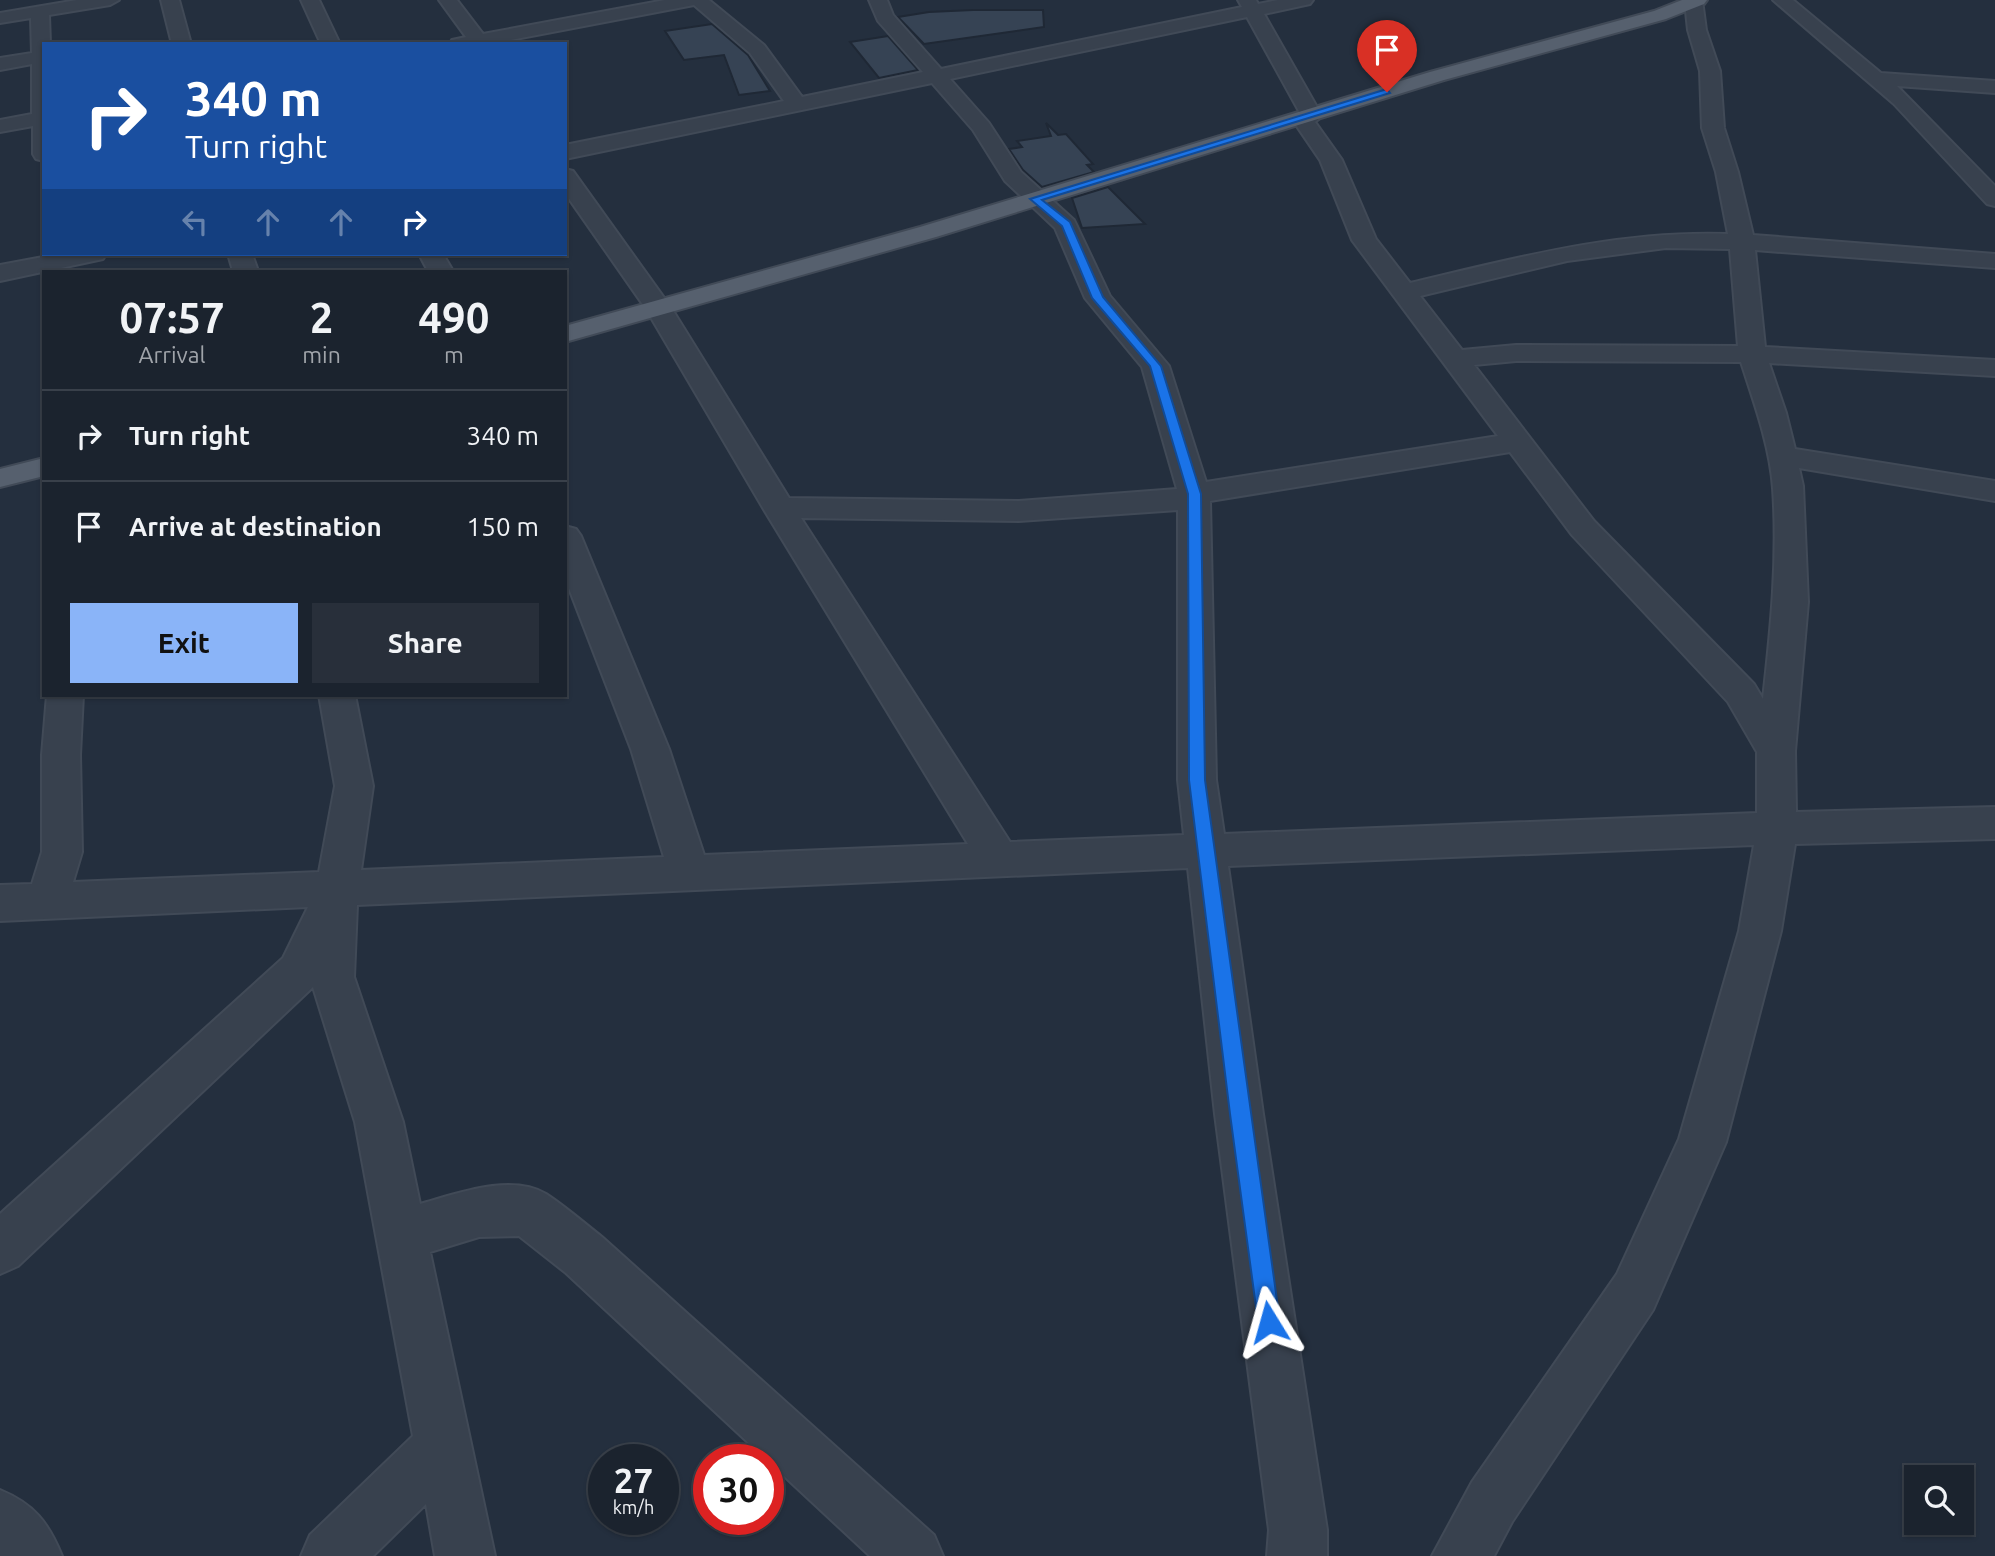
<!DOCTYPE html>
<style>
:root{--surface:#1b232e;--page:#282f3a;--text:#f1f3f6;--muted:#a0a4aa;--line:#39404a;--accent:#8ab4f8}
body{margin:0;font-family:Ubuntu,sans-serif;background:var(--page);color:var(--text);height:100vh;display:flex;flex-direction:column;font-size:26px;white-space:nowrap}
*{box-sizing:border-box;margin:0}
p{font-size:23px;color:var(--muted)}
.icon{flex:none;width:38px;height:38px;fill:none;stroke:currentColor;stroke-width:2;stroke-linecap:round;stroke-linejoin:round}
.map{position:relative;flex:1;overflow:hidden}
.details{position:absolute;left:42px;top:270px;width:525px;height:427px;display:flex;flex-direction:column;background:var(--surface);border-radius:0px;box-shadow:0 2px 5px #0004,0 0 0 2px var(--line)}
.details>*{flex:none}
.guide{position:absolute;left:42px;top:42px;width:525px;height:214px;border-radius:0px;box-shadow:0 2px 5px #0004,0 0 0 2px var(--line);background:#1a4fa0;color:#fff;overflow:hidden}
.buttons{position:absolute;left:1904px;top:1465px;display:grid;gap:14px}
.buttons a{display:grid;place-items:center;width:70px;height:70px;border-radius:0px;background:var(--surface);box-shadow:0 2px 5px #0004,0 0 0 2px var(--line);font-size:35px}
.speed{position:absolute;left:588px;top:1444px;display:flex;gap:14px;font-size:35px;font-weight:700;text-align:center}
.speed>*{display:grid;place-content:center;width:91px;height:91px;border-radius:50%;background:var(--surface);box-shadow:0 2px 5px #0004,0 0 0 2px var(--line);line-height:1}
.speed small{font-size:18px;font-weight:400}
.speed .limit{border:10px solid #d22;background:#fff;color:#111}
.pin{position:absolute;display:grid;place-items:center;width:60px;height:60px;color:#fff;margin:-72px -30px;border-radius:50% 50% 50% 0;rotate:-45deg;box-shadow:0 0 7px #0007}
.pin .icon{rotate:45deg}
.me{position:absolute;width:77px;margin:-38px;rotate:352deg;stroke-linejoin:round;filter:drop-shadow(0 0 5px #0008)}
.turn{display:flex;align-items:center;gap:24px;height:147px;padding:0 28px;font-size:32px}
.turn .icon{width:91px;height:91px;stroke-width:2.5}
.turn b{display:block;font-size:49px;line-height:60px}
.lanes{display:flex;align-items:center;height:66px;padding:0 28px;background:#0003;justify-content:center;gap:35px;direction:ltr}
.lanes .off{opacity:.35}
.eta{display:flex;justify-content:space-evenly;align-items:center;height:119px;text-align:center}
.eta b{font-size:42px;font-weight:700;line-height:49px}
.button{display:flex;gap:14px;margin-top:auto;padding:14px 28px}
.button a{flex:1;height:80px;border-radius:0px;background:var(--accent);color:#111;font-size:28px;font-weight:700;line-height:80px;text-align:center}
.button a+a{background:var(--page);color:var(--text)}
ul{padding:0;list-style:none}
li{display:flex;align-items:center;gap:21px;height:91px;padding:0 28px;border-top:2px solid var(--line)}
li div{flex:1}
li b{display:block;font-size:26px}
li em{font-style:normal}
.map>svg:first-child{display:block}
.building{fill:#364354;stroke:#1f2835;stroke-width:2}
.lines{fill:none;stroke-linecap:round;stroke-linejoin:round}
.minor-casing{stroke:#414a57;stroke-width:4}
.major-casing{stroke:#414a57;stroke-width:4}
.minor{fill:#38414e;fill-rule:evenodd}
.major{fill:#56606e;fill-rule:evenodd}
.route{fill:#1a73e8;stroke:#114b97;stroke-width:2}
</style>
<div class="map">
<svg width="1995" height="1556" viewBox="0 0 1995 1556">
<rect width="100%" height="100%" fill="#242f3e"/>
<g class="building">
<polygon points="973,10 1043,10 1044,27 924,44 898,17 929,12"/>
<polygon points="712,24 748,55 770,91 739,95 724,55 684,60 665,31"/>
<polygon points="888,36 918,70 879,78 850,42"/>
<polygon points="1046,123 1058,135 1066,134 1093,164 1087,165 1094,172 1042,187 1023,170 1009,149 1022,147 1017,141 1051,136"/>
<polygon points="1108,187 1145,224 1082,228 1072,198"/>
</g>
<g class="lines">
<defs>
<g id="minor">
<polygon points="77,0 119,0 110,5 49,15 50,44 44,44 44,161 36,159 33,154 33,126 0,132 0,120 32,114 32,64 0,70 0,58 32,53 31,18 0,23 0,13"/>
<polygon points="161,0 179,0 191,44 172,44"/>
<polygon points="301,0 319,0 340,44 321,44"/>
<path d="M439 0H457L483 34 665 0H709L764 45 802 97 923 72 878 21 869 0H887L893 15 941 69 1242 7 1238 0H1256L1258 4 1278 0H1313L1310 4 1264 14 1322 116 1315 122 1342 160 1376 239 1410 283C1516 258 1619 230 1728 234L1716 172 1702 128 1700 71 1688 30 1685 2 1702 0 1706 30 1720 71 1724 128 1738 172 1753 235 1995 254V268L1755 250 1765 347 1995 360V376L1769 363 1786 413 1795 449 1995 481V501L1799 468 1803 486 1808 602 1795 751 1796 812 1995 807V839L1795 844 1781 931 1726 1142 1653 1310 1512 1522 1494 1556H1432L1472 1482 1617 1274 1679 1139 1739 931 1754 845 1228 866 1263 1114 1327 1530V1556H1267L1269 1530 1215 1114 1188 868 357 905 354 977 403 1122 420 1204C456 1194 511 1173 546 1194 566 1207 584 1223 602 1237L934 1535 943 1556H870L566 1273 519 1236 479 1237 430 1252 495 1556H435L426 1504 373 1556H301L310 1535 413 1436 355 1122 313 987 18 1266 0 1274V1214L283 958 308 907 0 921V885L32 884 42 852V755L47 695H83L80 755 82 852 73 882 319 872 335 786 319 695H355L373 786 361 870 664 857 631 749 565 578V526L576 529 581 536 669 749 704 855 968 844 763 508 646 309 565 193V169L573 171 672 309 789 498 1019 501 1177 489 1142 367 1085 298 1055 228 1005 181 973 130 932 83 565 159V145L784 101 750 53 694 5 490 44H450L452 40 466 37ZM1247 17 1300 113 1292 119 1320 160 1352 240 1498 436 1206 482 1169 366 1110 296 1074 220 1021 172 989 123 950 79ZM1666 248 1730 249 1738 346 1516 345 1462 350 1420 296 1567 261ZM1516 361 1741 362C1754 402 1770 446 1773 488 1778 559 1771 628 1763 699L1754 684 1594 521 1474 365ZM1510 452 1572 535 1728 702 1757 752V813L1224 834 1216 780 1210 501ZM1178 510V780L1184 835 1010 842 801 518 1019 521Z"/>
<polygon points="1773,0 1793,0 1881,73 1995,81 1995,93 1897,86 1995,186 1995,206 1987,204 1894,104"/>
<polygon points="59,254 106,254 103,259 0,281 0,265"/>
<polygon points="228,254 252,254 258,271 233,271"/>
<polygon points="419,254 443,254 453,271 428,271"/>
<path d="M0 1490C34 1504 48 1522 62 1556H0Z"/>
</g>
<g id="major">
<polygon points="1682,0 1707,0 1704,4 1666,19 1444,80 936,237 565,342 565,326 920,227 1430,72 1654,11"/>
<polygon points="44,458 44,476 0,487 0,469"/>
</g>
</defs>
<use href="#minor" class="minor-casing"/>
<use href="#major" class="major-casing"/>
<use href="#minor" class="minor"/>
<use href="#major" class="major"/>
</g>
<polygon class="route" points="1387,89 1390,93 1042,200 1070,222 1103,297 1161,366 1201,494 1205,780 1280,1322 1277,1329 1269,1333 1261,1329 1258,1322 1230,1114 1189,780 1188,494 1150,366 1092,298 1062,226 1030,199"/>
</svg>
<div class="buttons">
<a><svg class="icon" aria-label="search" viewBox="0 0 24 24"><circle cx="10" cy="10" r="6"/><path d="M15 15l6 6"/></svg></a>
</div>
<div class="speed"><div>27<small>km/h</small></div><div class="limit">30</div></div>
<div class="pin" style="left:1387px;top:92px;background:#d93025"><svg class="icon" aria-label="arrive" viewBox="0 0 24 24"><path d="M6 21V4h12l-3 4 3 4H6"/></svg></div>
<svg class="me" style="left:1269px;top:1322px" viewBox="-20 -20 40 40"><path d="M0-17L14 15 0 8-14 15z" fill="#1a73e8" stroke="#fff" stroke-width="4"/></svg>
<div class="guide">
<div class="turn"><svg class="icon" aria-label="right" viewBox="0 0 24 24"><path d="M7 20v-9h11M14 6l5 5-5 5"/></svg><div><b>340 m</b>Turn right</div></div>
<div class="lanes"><svg class="icon off" aria-label="left" viewBox="0 0 24 24"><path d="M17 20v-9H6M10 6l-5 5 5 5"/></svg><svg class="icon off" aria-label="ahead" viewBox="0 0 24 24"><path d="M12 20V5M6 11l6-6 6 6"/></svg><svg class="icon off" aria-label="ahead" viewBox="0 0 24 24"><path d="M12 20V5M6 11l6-6 6 6"/></svg><svg class="icon" aria-label="right" viewBox="0 0 24 24"><path d="M7 20v-9h11M14 6l5 5-5 5"/></svg></div>
</div>
<section class="details">
<div class="eta">
<div><b>07:57</b><p>Arrival</p></div>
<div><b>2</b><p>min</p></div>
<div><b>490</b><p>m</p></div>
</div>
<ul>
<li><svg class="icon" aria-label="right" viewBox="0 0 24 24"><path d="M7 20v-9h11M14 6l5 5-5 5"/></svg><div><b>Turn right</b></div><em>340 m</em></li>
<li><svg class="icon" aria-label="arrive" viewBox="0 0 24 24"><path d="M6 21V4h12l-3 4 3 4H6"/></svg><div><b>Arrive at destination</b></div><em>150 m</em></li>
</ul>
<div class="button"><a>Exit</a><a>Share</a></div>
</section>
</div>
